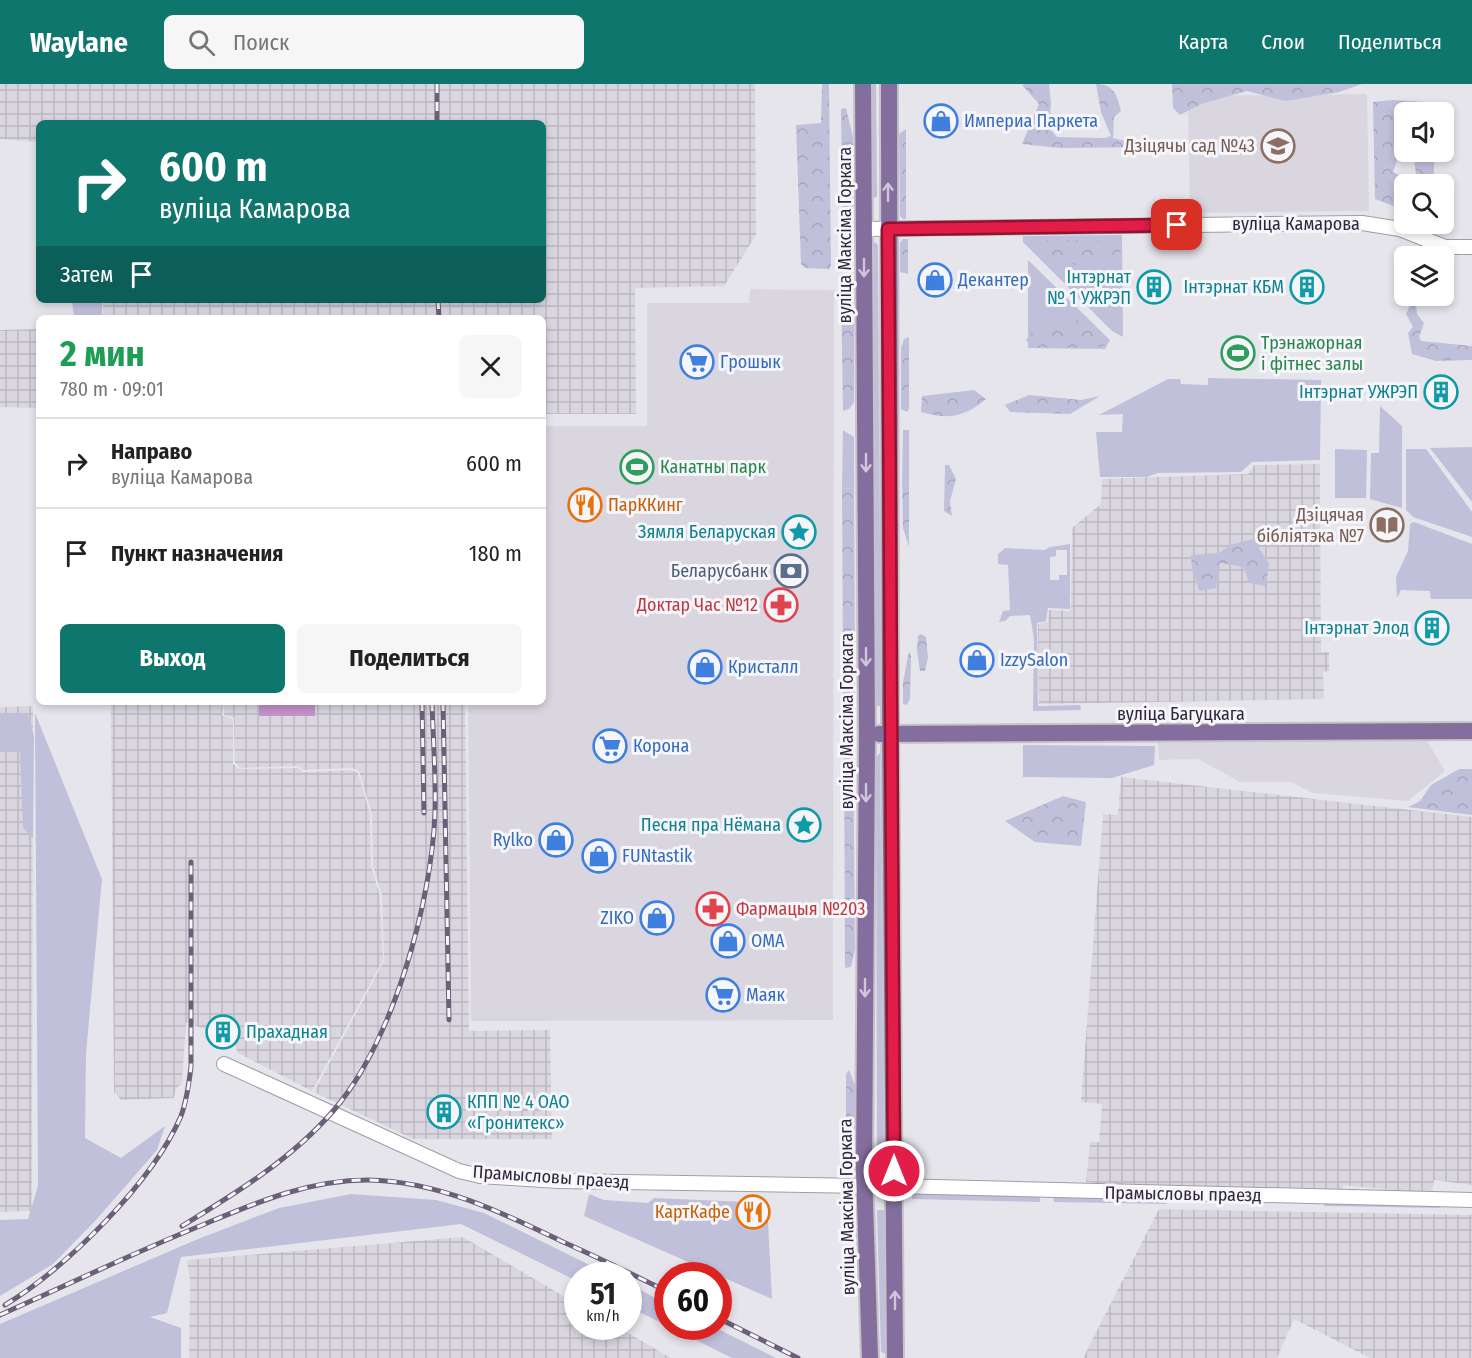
<!DOCTYPE html>
<html lang="ru">
<meta charset="utf-8">
<style>
:root{--surface:#fff;--page:#f6f6f6;--text:#222;--muted:#767676;--line:#e0e0e0;--accent:#0f766e}
body{margin:0;font-family:"Fira Sans Condensed",sans-serif;background:var(--page);color:var(--text);height:100vh;display:flex;flex-direction:column;font-size:22px;white-space:nowrap}
*{box-sizing:border-box;margin:0}
p{font-size:20px;color:var(--muted)}
.icon{flex:none;width:33px;height:33px;fill:none;stroke:currentColor;stroke-width:2;stroke-linecap:round;stroke-linejoin:round}
.map{position:relative;flex:1;overflow:hidden}
.drawer{position:absolute;left:36px;top:231px;width:510px;height:390px;display:flex;flex-direction:column;background:var(--surface);border-radius:9px;box-shadow:0 3px 9px #0003}
.drawer>*{flex:none}
.banner{position:absolute;left:36px;top:36px;width:510px;height:183px;border-radius:9px;box-shadow:0 3px 9px #0003;background:#0f766e;color:#fff;overflow:hidden}
.fabs{position:absolute;left:1394px;top:18px;display:grid;gap:12px}
.fabs a{display:grid;place-items:center;width:60px;height:60px;border-radius:9px;background:var(--surface);box-shadow:0 3px 9px #0003;font-size:30px}
.speed{position:absolute;left:564px;top:1178px;display:flex;gap:12px;font-size:30px;font-weight:700;text-align:center}
.speed>*{display:grid;place-content:center;width:78px;height:78px;border-radius:50%;background:var(--surface);box-shadow:0 3px 9px #0003;line-height:1}
.speed small{font-size:15px;font-weight:400}
.speed .limit{border:9px solid #d22;background:#fff;color:#111}
.pin{position:absolute;display:grid;place-items:center;width:51px;height:51px;color:#fff;margin:-26px;border-radius:12px;box-shadow:0 3px 9px #0006}
.me{position:absolute;width:66px;margin:-33px;rotate:0deg;stroke-linejoin:round;filter:drop-shadow(0 0 4px #0008)}
.turn{display:flex;align-items:center;gap:21px;height:126px;padding:0 24px;font-size:27px}
.turn .icon{width:78px;height:78px;stroke-width:2.5}
.turn b{display:block;font-size:42px;line-height:51px}
.then{display:flex;align-items:center;height:57px;padding:0 24px;background:#0003;gap:12px;font-size:22px}
.round{display:grid;place-items:center;flex:none;width:63px;height:63px;border-radius:9px;background:var(--page)}
.summary{display:flex;align-items:center;justify-content:space-between;height:102px;padding:0 24px}
h1{font-size:36px;font-weight:700;line-height:45px;color:#1e9e55}
.button{display:flex;gap:12px;margin-top:auto;padding:12px 24px}
.button a{flex:1;height:69px;border-radius:9px;background:var(--accent);color:#fff;font-size:24px;font-weight:700;line-height:69px;text-align:center}
.button a+a{background:var(--page);color:var(--text)}
ul{padding:0;list-style:none}
li{display:flex;align-items:center;gap:18px;height:90px;padding:0 24px;border-top:2px solid var(--line)}
li div{flex:1}
li b{display:block;font-size:22px}
li em{font-style:normal}
header{display:flex;align-items:center;gap:36px;box-sizing:border-box;height:84px;padding:0 30px;background:var(--accent);color:#fff}
header strong{font-size:28px}
nav{display:flex;gap:33px;margin-inline-start:auto;font-size:21px}
.search{width:420px;height:54px;background:var(--page);display:flex;align-items:center;gap:15px;box-sizing:border-box;padding:0 21px;border-radius:9px;color:var(--muted);font-size:22px}
.map>svg:first-child{display:block}
.built{fill:#d9d6e0}
.industrial{fill:url(#industrial-grid)}
.grass{fill:#c0c0db;fill-rule:evenodd}
.forest{fill:url(#forest-crowns)}
.water{fill:#c493cb}
.lines{fill:none;stroke-linecap:round;stroke-linejoin:round}
.minor-casing{stroke:#a19ca9;stroke-width:16}
.major-casing{stroke:#c5c2c8;stroke-width:20}
.minor{stroke:#fff;stroke-width:14}
.major{stroke:#846e9d;stroke-width:16}
.rail-casing{stroke:#6b6078;stroke-width:5}
.rail{stroke:#f6f5f9;stroke-width:3;stroke-dasharray:9;stroke-linecap:butt}
.oneway{stroke:#cec6d9}
.route-casing{stroke:#92132f;stroke-width:15}
.route{stroke:#e11d48;stroke-width:10}
.labels{text-anchor:middle;stroke-width:6;stroke-linejoin:round;paint-order:stroke}
.shop-label{font-size:18px;fill:#366cbe;stroke:#f6f5f9;text-anchor:start}
.education-label{font-size:18px;fill:#785e54;stroke:#f6f5f9;text-anchor:end}
.street-label{font-size:18px;fill:#30263c;stroke:#f6f5f9}
.culture-label{font-size:18px;fill:#0d838f;stroke:#f6f5f9;text-anchor:end}
.leisure-label{font-size:18px;fill:#27864d;stroke:#f6f5f9;text-anchor:start}
.food-label{font-size:18px;fill:#c56008;stroke:#f6f5f9;text-anchor:start}
.service-label{font-size:18px;fill:#4e5e75;stroke:#f6f5f9;text-anchor:end}
.health-label{font-size:18px;fill:#be3a42;stroke:#f6f5f9;text-anchor:end}
</style>
<header>
<strong>Waylane</strong>
<div class="search"><svg class="icon" aria-label="search" viewBox="0 0 24 24"><circle cx="10" cy="10" r="6"/><path d="M15 15l6 6"/></svg>Поиск</div>
<nav><a>Карта</a><a>Слои</a><a>Поделиться</a></nav>
</header>
<div class="map">
<svg width="1472" height="1274" viewBox="0 0 1472 1274">
<defs>
<pattern id="industrial-grid" width="8" height="8" patternUnits="userSpaceOnUse" patternTransform="scale(1.5)"><rect width="8" height="8" fill="#d9d6e0"/><path d="M0 4h8M4 0v8" fill="none" stroke="#bbb8c1"/></pattern>
<pattern id="forest-crowns" width="20" height="18" patternUnits="userSpaceOnUse" patternTransform="scale(1.5)"><rect width="20" height="18" fill="#c0c0db"/><path d="M2 6a3 3 0 1 1 6 0M12 15a3 3 0 1 1 6 0" fill="none" stroke="#a5a5bd"/></pattern>
</defs>
<rect width="100%" height="100%" fill="#e7e5ec"/>
<g class="built">
<polygon points="1367,10 1369,127 1190,129 1188,24 1195,12"/>
<polygon points="750,205 834,206 833,936 471,937 468,618 543,618 543,342 647,342 647,219 749,219"/>
<polygon points="1427,657 1445,687 1408,717 1313,709 1291,698 1240,698 1198,675 1159,676 1158,658"/>
</g>
<g class="industrial">
<polygon points="0,0 755,0 756,151 724,202 635,204 636,330 543,330 543,234 103,234 103,216 543,216 543,39 39,39 39,58 0,55"/>
<polygon points="39,245 39,324 0,323 0,246"/>
<polygon points="1320,380 1321,568 1329,568 1329,587 1323,588 1324,615 1039,620 1038,540 1048,538 1049,526 1071,527 1072,444 1101,420 1102,395 1248,390 1254,381"/>
<polygon points="111,618 223,618 222,631 233,635 233,680 239,685 298,684 303,688 351,686 358,689 370,730 371,782 380,812 383,876 312,1007 238,969 228,945 206,946 186,938 182,999 176,1005 174,1014 121,1016 114,1008"/>
<polygon points="224,618 465,618 469,947 550,946 552,1055 413,1055 314,1008 384,877 382,811 373,782 372,731 359,687 352,684 304,686 298,682 240,684 235,679 234,634 224,631"/>
<polygon points="33,622 32,1127 0,1128 0,623"/>
<polygon points="1121,693 1472,733 1472,1101 1434,1096 1432,1110 1343,1101 1342,1108 1163,1104 1086,1098 1090,1058 1099,1058 1102,1020 1081,1018 1103,730 1118,731"/>
<polygon points="1159,1125 1472,1131 1472,1274 1370,1274 1294,1235 1277,1274 1083,1274"/>
<polygon points="463,1153 577,1220 578,1242 616,1242 671,1274 189,1274 190,1196 187,1176"/>
</g>
<g class="grass">
<polygon points="869,0 876,0 877,113 870,114"/>
<polygon points="1122,151 1123,253 1112,247 1023,158 1023,152"/>
<polygon points="875,158 878,161 881,622 875,622 872,161"/>
<polygon points="1028,176 1110,256 1105,265 1028,264"/>
<polygon points="72,216 102,216 102,234 74,234"/>
<polygon points="1208,294 1321,296 1320,376 1252,378 1241,388 1158,389 1147,393 1100,393 1096,348 1122,348 1123,330 1099,331 1168,295 1180,295 1181,300 1208,301"/>
<polygon points="1380,322 1402,342 1402,424 1370,415 1371,369 1379,369"/>
<polygon points="843,346 854,353 854,405 842,404"/>
<polygon points="903,346 909,346 909,399 902,397"/>
<polygon points="1472,363 1472,418 1430,364"/>
<polygon points="1335,365 1367,366 1366,414 1335,414"/>
<polygon points="1406,365 1426,365 1472,428 1472,453 1413,433 1406,426"/>
<polygon points="1414,438 1472,460 1472,515 1431,515 1430,507 1401,506 1397,514 1396,493 1408,467 1410,440"/>
<path d="M1070 460V525L1048 524 1046 537 1037 539 1038 622 1080 621 1081 626 1033 627 1034 555 1030 531 1010 532 1005 537 999 538 1003 527 1010 526 1008 481 998 480V470L1005 464 1044 466 1050 463ZM1056 466H1067V491H1059V496H1050V473L1056 472Z"/>
<polygon points="855,578 855,618 850,621 843,620 843,579"/>
<polygon points="27,629 34,652 33,754 23,744 20,668 0,668 0,630"/>
<polygon points="35,629 102,795 86,969 85,1054 121,1074 165,1042 157,1066 96,1136 53,1180 0,1212 0,1136 28,1135 38,1102"/>
<polygon points="1023,661 1155,662 1154,681 1112,694 1023,693"/>
<polygon points="880,669 884,1078 877,1078 876,673"/>
<polygon points="912,1109 1040,1111 1040,1118 912,1115"/>
<polygon points="351,1110 436,1116 484,1129 610,1191 578,1191 577,1197 461,1140 181,1173 167,1229 150,1233 181,1244 181,1274 0,1274 0,1240 198,1155 279,1124"/>
<polygon points="589,1110 604,1116 648,1119 654,1114 767,1119 772,1215 584,1132"/>
<polygon points="1053,1111 1162,1114 1167,1120 1054,1118"/>
<polygon points="1326,1117 1438,1122 1441,1124 1324,1122"/>
<polygon points="877,1126 884,1126 887,1271 881,1268"/>
<polygon points="629,1200 667,1220 668,1242 629,1223"/>
<polygon points="668,1242 712,1242 776,1274 732,1274"/>
</g>
<g class="forest">
<polygon points="822,0 829,0 831,182 829,185 805,184 801,180 796,41 821,39"/>
<path d="M1025 0H1049L1051 19 1049 44 1057 53 1105 54 1111 52 1101 28 1096 0C1113 0 1117 10 1121 27L1114 33 1113 54 1152 63 1060 64 1022 60 1039 20 1022 1Z"/>
<polygon points="1172,0 1362,0 1339,8 1286,17 1247,7 1201,20 1180,31 1173,24"/>
<polygon points="1393,16 1426,18 1433,28 1404,28 1404,66 1400,67 1393,88 1409,96 1410,100 1404,100 1404,126 1375,115 1373,18"/>
<polygon points="846,24 853,53 853,178 850,184 843,184 841,25"/>
<polygon points="906,45 906,135 903,135 900,132 899,50"/>
<polygon points="1413,68 1434,68 1434,90 1429,100 1417,97"/>
<polygon points="903,155 908,155 908,190 900,188 900,159"/>
<path d="M1056 156 1121 157 1122 164 1117 177C1096 180 1063 186 1045 170 1042 168 1039 161 1037 157Z"/>
<polygon points="1410,164 1421,164 1431,172 1404,172"/>
<polygon points="844,199 854,205 854,318 849,325 843,327 841,201"/>
<polygon points="1409,212 1415,212 1417,230 1424,239 1419,253 1421,257 1472,262 1472,276 1436,277 1412,270 1408,249 1413,243 1406,230 1409,223"/>
<polygon points="1079,235 1101,254 1108,256 1102,263 1034,264 1026,256 1040,238 1073,239"/>
<polygon points="909,253 909,325 907,328 901,325 901,264 904,255"/>
<path d="M974 306 986 315C965 333 947 336 921 328L922 312Z"/>
<polygon points="1029,311 1081,316 1100,312 1070,330 1010,328 1005,321"/>
<polygon points="945,381 949,381 956,395 950,417 952,432 944,427"/>
<polygon points="902,397 909,399 909,463 903,444"/>
<polygon points="842,404 854,405 855,578 843,579"/>
<polygon points="1261,453 1268,454 1258,463 1269,479 1266,502 1249,499 1244,483 1220,479 1216,504 1199,507 1192,484 1191,471 1219,469 1230,461"/>
<polygon points="921,550 926,553 928,574 925,587 920,587 917,567 918,552"/>
<polygon points="909,567 911,571 910,615 907,621 903,620 903,598"/>
<polygon points="848,632 852,632 853,636 855,865 851,883 845,884 844,634"/>
<polygon points="1459,685 1472,685 1472,731 1408,723 1420,717 1431,701"/>
<polygon points="1063,712 1086,718 1081,762 1035,758 1005,737"/>
<polygon points="849,986 855,1001 856,1072 854,1077 846,1069 846,990"/>
</g>
<rect class="water" x="259" y="618" width="56" height="14"/>
<g class="lines">
<defs>
<g id="minor">
<polyline points="864,145 1362,139 1400,145 1445,163 1472,163"/>
<polyline points="224,980 459,1087 480,1092 558,1097 865,1102"/>
<polyline points="894,1102 1472,1116"/>
</g>
<g id="major">
<polyline points="863,0 867,650 864,1087 870,1274"/>
<polyline points="889,0 890,628 895,1274"/>
<polyline points="879,650 1472,647"/>
</g>
</defs>
<use href="#minor" class="minor-casing"/>
<use href="#major" class="major-casing"/>
<use href="#minor" class="minor"/>
<use href="#major" class="major"/>
<defs>
<g id="rail">
<polyline points="437,0 437,39"/>
<polyline points="438,216 439,234"/>
<polyline points="422,618 424,729"/>
<polyline points="443,618 449,936"/>
<path d="M182 1142C236 1109 292 1075 334 1026 393 957 432 818 435 728 436 691 433 654 432 618"/>
<path d="M5 1221C66 1184 153 1098 181 1032 187 1016 189 999 191 983V778"/>
<path d="M0 1231C65 1202 129 1171 195 1144 251 1121 305 1096 368 1096 437 1097 501 1128 561 1157 597 1173 632 1190 668 1208"/>
<polyline points="718,1234 798,1274"/>
</g>
</defs>
<use href="#rail" class="rail-casing"/>
<use href="#rail" class="rail"/>
</g>
<defs><path id="oneway-shaft" d="M-6 0H5M1.5-3L5.5 0L1.5 3" fill="none" stroke-width="1.6" stroke-linecap="round" stroke-linejoin="round" transform="scale(1.5)"/></defs>
<g class="oneway">
<use href="#oneway-shaft" transform="translate(888 108) rotate(-90)"/>
<use href="#oneway-shaft" transform="translate(864 184) rotate(90)"/>
<use href="#oneway-shaft" transform="translate(866 379) rotate(90)"/>
<use href="#oneway-shaft" transform="translate(866 573) rotate(90)"/>
<use href="#oneway-shaft" transform="translate(866 709) rotate(90)"/>
<use href="#oneway-shaft" transform="translate(865 904) rotate(90)"/>
<use href="#oneway-shaft" transform="translate(895 1216) rotate(-90)"/>
</g>
<g class="lines">
<defs>
<polyline id="route" points="894,1087 888,145 1177,141"/>
</defs>
<use href="#route" class="route-casing"/>
<use href="#route" class="route"/>
</g>
<defs>
<symbol id="shop-ring" viewBox="-11 -11 22 22"><circle r="9.5" fill="#f6f5f9" stroke="#3f7fe0" stroke-width="1.5"/><path d="M-5-2.5h2.3a2.7 3.5 0 0 1 5.4 0H5L5.5 6h-11ZM-1.5-2.5h3a1.5 2.3 0 0 0-3 0Z" fill="#3f7fe0"/></symbol>
<symbol id="school-ring" viewBox="-11 -11 22 22"><circle r="9.5" fill="#f6f5f9" stroke="#8d6e63" stroke-width="1.5"/><path d="M0-5L7-2L0 1L-7-2ZM-4 1L0 2.5L4 1V4Q0 6-4 4Z" fill="#8d6e63"/></symbol>
<symbol id="building-ring" viewBox="-11 -11 22 22"><circle r="9.5" fill="#f6f5f9" stroke="#0f9aa8" stroke-width="1.5"/><path d="M-4-6H4V6H1V3H-1V6H-4ZM-2.5-4.3h1.7v1.8h-1.7ZM.8-4.3h1.7v1.8H.8ZM-2.5-1h1.7V.8h-1.7ZM.8-1h1.7V.8H.8Z" fill="#0f9aa8"/></symbol>
<symbol id="stadium-ring" viewBox="-11 -11 22 22"><circle r="9.5" fill="#f6f5f9" stroke="#2e9e5b" stroke-width="1.5"/><path d="M0-5a6.5 5 0 1 0 0 10a6.5 5 0 1 0 0-10ZM-3.5-1.8h7v3.6h-7Z" fill="#2e9e5b"/></symbol>
<symbol id="supermarket-ring" viewBox="-11 -11 22 22"><circle r="9.5" fill="#f6f5f9" stroke="#3f7fe0" stroke-width="1.5"/><path d="M-6-5.5h2.5l.6 2H6L4.5 2H-2.5L-4.4-4H-6ZM-1.5 3.2a1.3 1.3 0 1 0 .1 0ZM3 3.2a1.3 1.3 0 1 0 .1 0Z" fill="#3f7fe0"/></symbol>
<symbol id="restaurant-ring" viewBox="-11 -11 22 22"><circle r="9.5" fill="#f6f5f9" stroke="#e8710a" stroke-width="1.5"/><path d="M-5-6h1v4h1v-4h1v4h1v-4h1v5L-1.5 .5V6h-2V.5L-5-1ZM5-6V6H3V1.5H1.5Q1.5-4 5-6Z" fill="#e8710a"/></symbol>
<symbol id="library-ring" viewBox="-11 -11 22 22"><circle r="9.5" fill="#f6f5f9" stroke="#8d6e63" stroke-width="1.5"/><path d="M-6-4Q-3-5.5-.7-3.5V5Q-3 3-6 4ZM6-4Q3-5.5 .7-3.5V5Q3 3 6 4Z" fill="#8d6e63"/></symbol>
<symbol id="sight-ring" viewBox="-11 -11 22 22"><circle r="9.5" fill="#f6f5f9" stroke="#0f9aa8" stroke-width="1.5"/><path d="M0-6L1.8-2.2L6-1.7L2.9 1.2L3.7 5.4L0 3.3L-3.7 5.4L-2.9 1.2L-6-1.7L-1.8-2.2Z" fill="#0f9aa8"/></symbol>
<symbol id="bank-ring" viewBox="-11 -11 22 22"><circle r="9.5" fill="#f6f5f9" stroke="#5c6f8a" stroke-width="1.5"/><path d="M-6-4H6V4H-6ZM0-2.3a2.3 2.3 0 1 0 0 4.6a2.3 2.3 0 1 0 0-4.6Z" fill="#5c6f8a"/></symbol>
<symbol id="pharmacy-ring" viewBox="-11 -11 22 22"><circle r="9.5" fill="#f6f5f9" stroke="#e0444e" stroke-width="1.5"/><path d="M-2-6h4v4h4v4h-4v4h-4v-4h-4v-4h4Z" fill="#e0444e"/></symbol>
</defs>
<g fill-rule="evenodd">
<use href="#shop-ring" x="922" y="18" width="38" height="38"/>
<use href="#school-ring" x="1259" y="43" width="38" height="38"/>
<use href="#shop-ring" x="916" y="177" width="38" height="38"/>
<use href="#building-ring" x="1135" y="184" width="38" height="38"/>
<use href="#building-ring" x="1288" y="184" width="38" height="38"/>
<use href="#stadium-ring" x="1219" y="250" width="38" height="38"/>
<use href="#supermarket-ring" x="678" y="259" width="38" height="38"/>
<use href="#building-ring" x="1422" y="289" width="38" height="38"/>
<use href="#stadium-ring" x="618" y="364" width="38" height="38"/>
<use href="#restaurant-ring" x="566" y="402" width="38" height="38"/>
<use href="#library-ring" x="1368" y="422" width="38" height="38"/>
<use href="#sight-ring" x="780" y="429" width="38" height="38"/>
<use href="#bank-ring" x="772" y="468" width="38" height="38"/>
<use href="#pharmacy-ring" x="762" y="502" width="38" height="38"/>
<use href="#building-ring" x="1413" y="525" width="38" height="38"/>
<use href="#shop-ring" x="958" y="557" width="38" height="38"/>
<use href="#shop-ring" x="686" y="564" width="38" height="38"/>
<use href="#supermarket-ring" x="591" y="643" width="38" height="38"/>
<use href="#sight-ring" x="785" y="722" width="38" height="38"/>
<use href="#shop-ring" x="537" y="737" width="38" height="38"/>
<use href="#shop-ring" x="580" y="753" width="38" height="38"/>
<use href="#pharmacy-ring" x="694" y="806" width="38" height="38"/>
<use href="#shop-ring" x="638" y="815" width="38" height="38"/>
<use href="#shop-ring" x="709" y="838" width="38" height="38"/>
<use href="#supermarket-ring" x="704" y="892" width="38" height="38"/>
<use href="#building-ring" x="204" y="929" width="38" height="38"/>
<use href="#building-ring" x="425" y="1009" width="38" height="38"/>
<use href="#restaurant-ring" x="734" y="1109" width="38" height="38"/>
</g>
<g class="labels">
<g class="shop-label">
<text x="964" y="43">Империа Паркета</text>
<text x="958" y="202">Декантер</text>
<text x="720" y="284">Грошык</text>
<text x="1000" y="582">IzzySalon</text>
<text x="728" y="589">Кристалл</text>
<text x="633" y="668">Корона</text>
<text x="533" y="762" text-anchor="end">Rylko</text>
<text x="622" y="778">FUNtastik</text>
<text x="634" y="840" text-anchor="end">ZIKO</text>
<text x="751" y="863">ОМА</text>
<text x="746" y="917">Маяк</text>
</g>
<g class="education-label">
<text x="1255" y="68">Дзіцячы сад №43</text>
<text x="1364" y="437">Дзіцячая<tspan x="1364" dy="21">бібліятэка №7</tspan></text>
</g>
<g class="street-label">
<text x="1296" y="146">вуліца Камарова</text>
<text transform="translate(845 151) rotate(-90)" y="6">вуліца Максіма Горкага</text>
<text x="1181" y="636">вуліца Багуцкага</text>
<text transform="translate(847 637) rotate(-90)" y="6">вуліца Максіма Горкага</text>
<text transform="translate(551 1093) rotate(4)" y="6">Прамысловы праезд</text>
<text transform="translate(1183 1110) rotate(1)" y="6">Прамысловы праезд</text>
<text transform="translate(847 1123) rotate(-91)" y="6">вуліца Максіма Горкага</text>
</g>
<g class="culture-label">
<text x="1131" y="199">Інтэрнат<tspan x="1131" dy="21">№ 1 УЖРЭП</tspan></text>
<text x="1284" y="209">Інтэрнат КБМ</text>
<text x="1418" y="314">Інтэрнат УЖРЭП</text>
<text x="776" y="454">Зямля Беларуская</text>
<text x="1409" y="550">Інтэрнат Элод</text>
<text x="781" y="747">Песня пра Нёмана</text>
<text x="246" y="954" text-anchor="start">Прахадная</text>
<text x="467" y="1024" text-anchor="start">КПП № 4 ОАО<tspan x="467" dy="21">«Гронитекс»</tspan></text>
</g>
<g class="leisure-label">
<text x="1261" y="265">Трэнажорная<tspan x="1261" dy="21">і фітнес залы</tspan></text>
<text x="660" y="389">Канатны парк</text>
</g>
<g class="food-label">
<text x="608" y="427">ПарККинг</text>
<text x="730" y="1134" text-anchor="end">КартКафе</text>
</g>
<g class="service-label">
<text x="768" y="493">Беларусбанк</text>
</g>
<g class="health-label">
<text x="758" y="527">Доктар Час №12</text>
<text x="736" y="831" text-anchor="start">Фармацыя №203</text>
</g>
</g>
</svg>
<div class="fabs">
<a><svg class="icon" aria-label="sound" viewBox="0 0 24 24"><path d="M4 9h4l5-4v14l-5-4H4zM17 9q2 3 0 6"/></svg></a>
<a><svg class="icon" aria-label="search" viewBox="0 0 24 24"><circle cx="10" cy="10" r="6"/><path d="M15 15l6 6"/></svg></a>
<a><svg class="icon" aria-label="layers" viewBox="0 0 24 24"><path d="M12 4l9 5-9 5-9-5zM3 14l9 5 9-5"/></svg></a>
</div>
<div class="speed"><div>51<small>km/h</small></div><div class="limit">60</div></div>
<div class="pin" style="left:1177px;top:141px;background:#d93025"><svg class="icon" aria-label="arrive" viewBox="0 0 24 24"><path d="M6 21V4h12l-3 4 3 4H6"/></svg></div>
<svg class="me" style="left:894px;top:1087px" viewBox="-20 -20 40 40"><circle r="17" fill="#e11d48" stroke="#fff" stroke-width="3"/><path d="M0-11L8 9 0 5-8 9z" fill="#fff"/></svg>
<div class="banner">
<div class="turn"><svg class="icon" aria-label="right" viewBox="0 0 24 24"><path d="M7 20v-9h11M14 6l5 5-5 5"/></svg><div><b>600 m</b>вуліца Камарова</div></div>
<div class="then">Затем<svg class="icon" aria-label="arrive" viewBox="0 0 24 24"><path d="M6 21V4h12l-3 4 3 4H6"/></svg></div>
</div>
<section class="drawer">
<div class="summary"><div><h1>2 мин</h1><p>780 m · 09:01</p></div><a class="round"><svg class="icon" aria-label="close" viewBox="0 0 24 24"><path d="M6 6l12 12M18 6L6 18"/></svg></a></div>
<ul>
<li><svg class="icon" aria-label="right" viewBox="0 0 24 24"><path d="M7 20v-9h11M14 6l5 5-5 5"/></svg><div><b>Направо</b><p>вуліца Камарова</p></div><em>600 m</em></li>
<li><svg class="icon" aria-label="arrive" viewBox="0 0 24 24"><path d="M6 21V4h12l-3 4 3 4H6"/></svg><div><b>Пункт назначения</b></div><em>180 m</em></li>
</ul>
<div class="button"><a>Выход</a><a>Поделиться</a></div>
</section>
</div>
